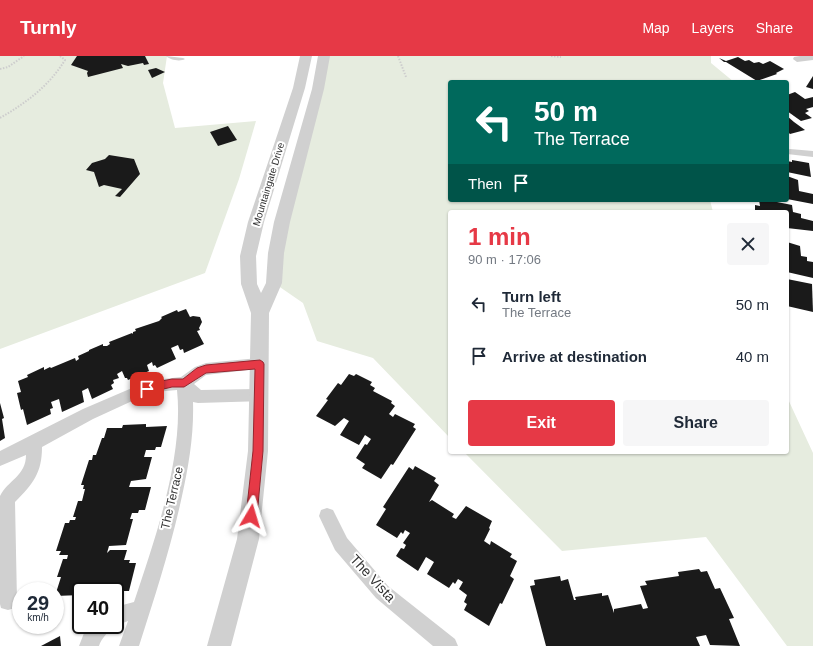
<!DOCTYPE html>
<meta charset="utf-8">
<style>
:root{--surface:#fff;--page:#f6f6f7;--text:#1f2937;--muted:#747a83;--accent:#e63946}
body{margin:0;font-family:Arial,sans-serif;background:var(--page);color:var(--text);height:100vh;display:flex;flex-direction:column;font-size:15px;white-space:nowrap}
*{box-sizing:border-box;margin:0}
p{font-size:13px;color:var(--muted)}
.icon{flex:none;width:22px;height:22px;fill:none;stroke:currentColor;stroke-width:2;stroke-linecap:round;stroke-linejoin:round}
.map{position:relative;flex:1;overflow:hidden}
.details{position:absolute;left:448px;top:154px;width:341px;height:244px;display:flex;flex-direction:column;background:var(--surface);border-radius:4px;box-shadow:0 1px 3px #0004}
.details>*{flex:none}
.hud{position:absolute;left:448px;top:24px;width:341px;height:122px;border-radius:4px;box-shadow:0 1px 3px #0004;background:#00695c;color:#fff;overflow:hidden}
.speed{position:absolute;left:12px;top:526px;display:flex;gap:8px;font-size:20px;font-weight:700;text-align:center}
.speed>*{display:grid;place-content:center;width:52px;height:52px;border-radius:50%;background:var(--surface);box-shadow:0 1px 3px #0004;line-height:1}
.speed small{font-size:10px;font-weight:400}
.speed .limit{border:2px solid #111;border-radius:6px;background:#fff;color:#111}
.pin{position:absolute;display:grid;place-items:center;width:34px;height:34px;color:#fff;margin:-17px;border-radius:8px;box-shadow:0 2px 6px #0006}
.me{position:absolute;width:44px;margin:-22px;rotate:7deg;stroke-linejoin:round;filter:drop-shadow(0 0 3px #0008)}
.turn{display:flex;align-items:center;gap:14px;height:84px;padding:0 20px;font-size:18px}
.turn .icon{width:52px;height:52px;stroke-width:2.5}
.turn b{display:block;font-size:28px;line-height:34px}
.then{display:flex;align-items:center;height:38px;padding:0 20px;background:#0003;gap:8px;font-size:15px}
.round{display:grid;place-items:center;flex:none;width:42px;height:42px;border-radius:4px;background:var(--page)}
.head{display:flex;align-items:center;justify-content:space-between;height:68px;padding:0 20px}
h1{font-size:24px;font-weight:700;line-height:30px;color:var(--accent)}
.button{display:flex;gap:8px;margin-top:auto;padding:8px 20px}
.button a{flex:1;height:46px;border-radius:4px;background:var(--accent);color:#fff;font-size:16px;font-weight:700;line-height:46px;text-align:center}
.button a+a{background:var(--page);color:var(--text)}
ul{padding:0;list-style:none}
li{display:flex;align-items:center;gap:12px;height:52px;padding:0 20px}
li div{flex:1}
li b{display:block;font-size:15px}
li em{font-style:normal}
header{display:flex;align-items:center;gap:24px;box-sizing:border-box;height:56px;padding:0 20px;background:var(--accent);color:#fff}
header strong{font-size:19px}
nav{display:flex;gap:22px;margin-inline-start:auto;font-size:14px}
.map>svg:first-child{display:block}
.green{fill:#e6ecdf}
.building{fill:#1a1a1a}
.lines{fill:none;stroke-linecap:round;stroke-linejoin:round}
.path{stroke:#cdcdcd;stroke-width:2;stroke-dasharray:1.5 1.5;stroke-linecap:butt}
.service{fill:#d0d0d0;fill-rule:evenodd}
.minor{fill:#d0d0d0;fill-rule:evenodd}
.tertiary{fill:#d0d0d0;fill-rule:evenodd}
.route{fill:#e63946;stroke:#96252e}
.labels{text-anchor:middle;stroke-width:4;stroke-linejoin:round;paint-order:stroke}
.far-street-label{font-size:10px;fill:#333;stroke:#fff}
.street-label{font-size:12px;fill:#333;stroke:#fff}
.near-street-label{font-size:14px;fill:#333;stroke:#fff}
</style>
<header>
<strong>Turnly</strong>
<nav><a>Map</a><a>Layers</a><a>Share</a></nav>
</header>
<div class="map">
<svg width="813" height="590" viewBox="0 0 813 590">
<rect width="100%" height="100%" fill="#fff"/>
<g class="green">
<polygon points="0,0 167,0 163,27 175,72 256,65 239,123 205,217 0,293"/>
<polygon points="324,0 711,0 711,7 734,26 450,26 450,144 710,144 713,156 450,156 450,382 373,302 317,285 303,247 274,227"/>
<polygon points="787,341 813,397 813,590 787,590 706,481 562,495 464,396 787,396"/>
</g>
<g class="building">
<polygon points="77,0 145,0 149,8 144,9 143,7 128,10 121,8 123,12 88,21 87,17 88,15 71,9"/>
<polygon points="738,1 745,5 749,4 754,7 759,6 763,8 770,5 784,13 776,17 777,18 757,25 726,6 724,6 719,2 726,5"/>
<polygon points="156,12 165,16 152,22 148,14"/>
<polygon points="813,20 813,33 806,31"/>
<polygon points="795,36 805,43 813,41 813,51 806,53 809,55 805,57 812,62 801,65 787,55 787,39"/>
<polygon points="787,60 794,66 805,74 790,78 787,75"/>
<polygon points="228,70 237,84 218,90 210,76"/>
<polygon points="109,99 134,103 140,118 120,141 115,140 122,133 104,129 99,131 94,116 86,114 92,107 105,103"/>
<polygon points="792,104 809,107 811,121 787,116 787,105 792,106"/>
<polygon points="787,120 798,124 799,135 813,138 813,148 787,143"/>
<polygon points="759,144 767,144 792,149 793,156 801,158 801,162 813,165 813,175 787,172 787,156 755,155 755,149 760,150"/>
<polygon points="787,186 800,190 801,200 807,201 807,205 813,206 813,222 787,216"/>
<polygon points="787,223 812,228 813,256 787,250"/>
<polygon points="186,253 190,261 193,260 200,261 202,266 199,272 200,274 197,275 204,288 184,297 183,293 180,294 178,289 171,292 176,303 157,312 155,309 153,310 152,306 147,309 149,315 128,324 127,322 125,322 122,315 117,318 119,322 113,324 114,327 111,329 113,333 92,343 88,332 82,335 84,346 62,356 59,343 51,346 53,352 50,353 51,358 27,369 23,353 21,354 17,337 21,336 18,325 28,321 27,319 44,311 44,314 50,311 51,312 75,302 76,305 79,303 78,300 89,295 89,294 103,288 103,290 107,290 110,288 109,286 132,277 133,278 133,276 136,275 135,273 159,265 162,262 161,261 177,254 178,256"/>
<polygon points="349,318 354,320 356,318 372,326 370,329 375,332 373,335 392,345 391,347 395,350 389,358 393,361 395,358 415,368 413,371 416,373 393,409 391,408 381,423 362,412 365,408 356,402 365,388 367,389 371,383 365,379 359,389 340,379 349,365 344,362 335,370 316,360 328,344 326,343 338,327 341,329"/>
<polygon points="0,347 4,362 2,363 5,382 0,385"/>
<polygon points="146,368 146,371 167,370 161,391 156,391 155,394 146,394 144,401 152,401 146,423 131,425 129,431 151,431 145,454 139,454 138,457 132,457 130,463 133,463 126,489 109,490 107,497 110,494 127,494 124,504 130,504 129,507 136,507 129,535 81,535 81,539 55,540 61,521 57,521 63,503 67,503 68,499 59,499 61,495 56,495 65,467 69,467 70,464 75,464 76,461 73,461 78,445 82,445 85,433 83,433 84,429 81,429 89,404 92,404 93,399 96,399 102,382 104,382 107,372 122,372 123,369"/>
<polygon points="415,410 436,422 434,425 439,429 429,446 432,444 454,458 452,461 456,463 466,450 492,465 489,472 490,473 484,485 490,489 491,485 512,498 510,501 517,505 510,520 514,523 502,548 500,547 489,570 464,554 467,548 464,546 467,539 459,533 463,526 458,523 455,528 453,526 449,532 427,518 434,506 426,501 418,515 396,500 401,492 404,493 406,489 403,487 410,477 405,474 403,478 401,476 397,482 376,469 386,453 383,451 409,411 413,414"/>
<polygon points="699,513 701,516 707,515 715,533 720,532 734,562 729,563 740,590 710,589 706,579 696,581 700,590 546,590 530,530 535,529 534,524 560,520 561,525 568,523 574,544 576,544 575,541 602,537 602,540 608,539 614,557 614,553 641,548 643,553 648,552 640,530 647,529 645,525 679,520 678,516"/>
<polygon points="60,580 61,590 41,590"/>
</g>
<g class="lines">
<g class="path">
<polyline points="398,0 406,21"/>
<polyline points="551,0 561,1"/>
<polyline points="0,13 8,11 24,0"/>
<path d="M0 62C26 47 49 30 65 4L60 0"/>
</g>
<path class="service" d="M166 0 183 2 185 3C180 6 170 4 166 0Z"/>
<g class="minor">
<polygon points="800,0 813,0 813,4 797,6 793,3 794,1"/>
<polygon points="790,93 813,95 813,101 787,98 787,94"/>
<path d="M260 302 265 304 267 308 265 312 206 319 194 328 201 334 260 333 265 334 267 339 265 344 260 345 198 347 193 346C194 377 189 409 182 440 171 491 155 540 139 590H119L128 565 115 570 112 569C109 577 101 582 99 590H79L86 572 90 569H115V551L134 546C155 483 184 401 177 334L155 336 143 340 93 363 42 391C42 417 33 428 15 446L17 545 15 552 8 554 1 552 0 548V440C8 424 26 420 26 399L0 410V395L83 353 139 329 155 324 181 321 195 311 206 307Z"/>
<polygon points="327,452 333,454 347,482 388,530 455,583 458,590 433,590 376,542 335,494 319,460 321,454"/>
</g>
<polygon class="tertiary" points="300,0 312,0 305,32 264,166 256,200 257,228 261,237 266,227 268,197 274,166 312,33 318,0 330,0 324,33 290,166 284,197 282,227 269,257 268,395 259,483 231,590 207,590 237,483 248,395 251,257 241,228 240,200 248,166 293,32"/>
</g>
<polygon class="route" points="260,304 263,306 264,308 263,395 257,460 255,464 251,466 247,464 246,460 253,395 255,313 206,317 184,331 172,331 147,337 143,336 142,333 143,330 147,328 172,323 183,323 197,312 206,309"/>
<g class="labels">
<g class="far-street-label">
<text transform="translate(268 128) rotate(-73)" y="4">Mountaingate Drive</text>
</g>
<g class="street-label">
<text transform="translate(172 442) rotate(-77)" y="4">The Terrace</text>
</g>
<g class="near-street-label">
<text transform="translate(373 522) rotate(47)" y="5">The Vista</text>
</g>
</g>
</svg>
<div class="speed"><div>29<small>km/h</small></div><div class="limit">40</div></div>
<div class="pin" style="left:147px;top:333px;background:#d93025"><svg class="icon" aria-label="arrive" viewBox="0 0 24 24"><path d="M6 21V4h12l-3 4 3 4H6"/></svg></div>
<svg class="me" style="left:251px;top:460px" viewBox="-20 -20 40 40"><path d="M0-17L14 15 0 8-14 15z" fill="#e63946" stroke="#fff" stroke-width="4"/></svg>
<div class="hud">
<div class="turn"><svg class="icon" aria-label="left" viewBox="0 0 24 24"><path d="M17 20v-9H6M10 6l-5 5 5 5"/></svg><div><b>50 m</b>The Terrace</div></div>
<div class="then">Then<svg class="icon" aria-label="arrive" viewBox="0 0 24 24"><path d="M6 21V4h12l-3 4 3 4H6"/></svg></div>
</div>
<section class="details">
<div class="head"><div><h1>1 min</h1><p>90 m · 17:06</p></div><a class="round"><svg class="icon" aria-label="close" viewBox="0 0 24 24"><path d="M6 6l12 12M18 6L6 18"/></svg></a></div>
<ul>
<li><svg class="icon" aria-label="left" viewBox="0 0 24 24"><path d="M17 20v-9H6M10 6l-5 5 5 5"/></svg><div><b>Turn left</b><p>The Terrace</p></div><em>50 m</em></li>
<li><svg class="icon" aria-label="arrive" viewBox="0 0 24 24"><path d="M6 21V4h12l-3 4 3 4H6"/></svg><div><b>Arrive at destination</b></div><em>40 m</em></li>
</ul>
<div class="button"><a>Exit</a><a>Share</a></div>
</section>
</div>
